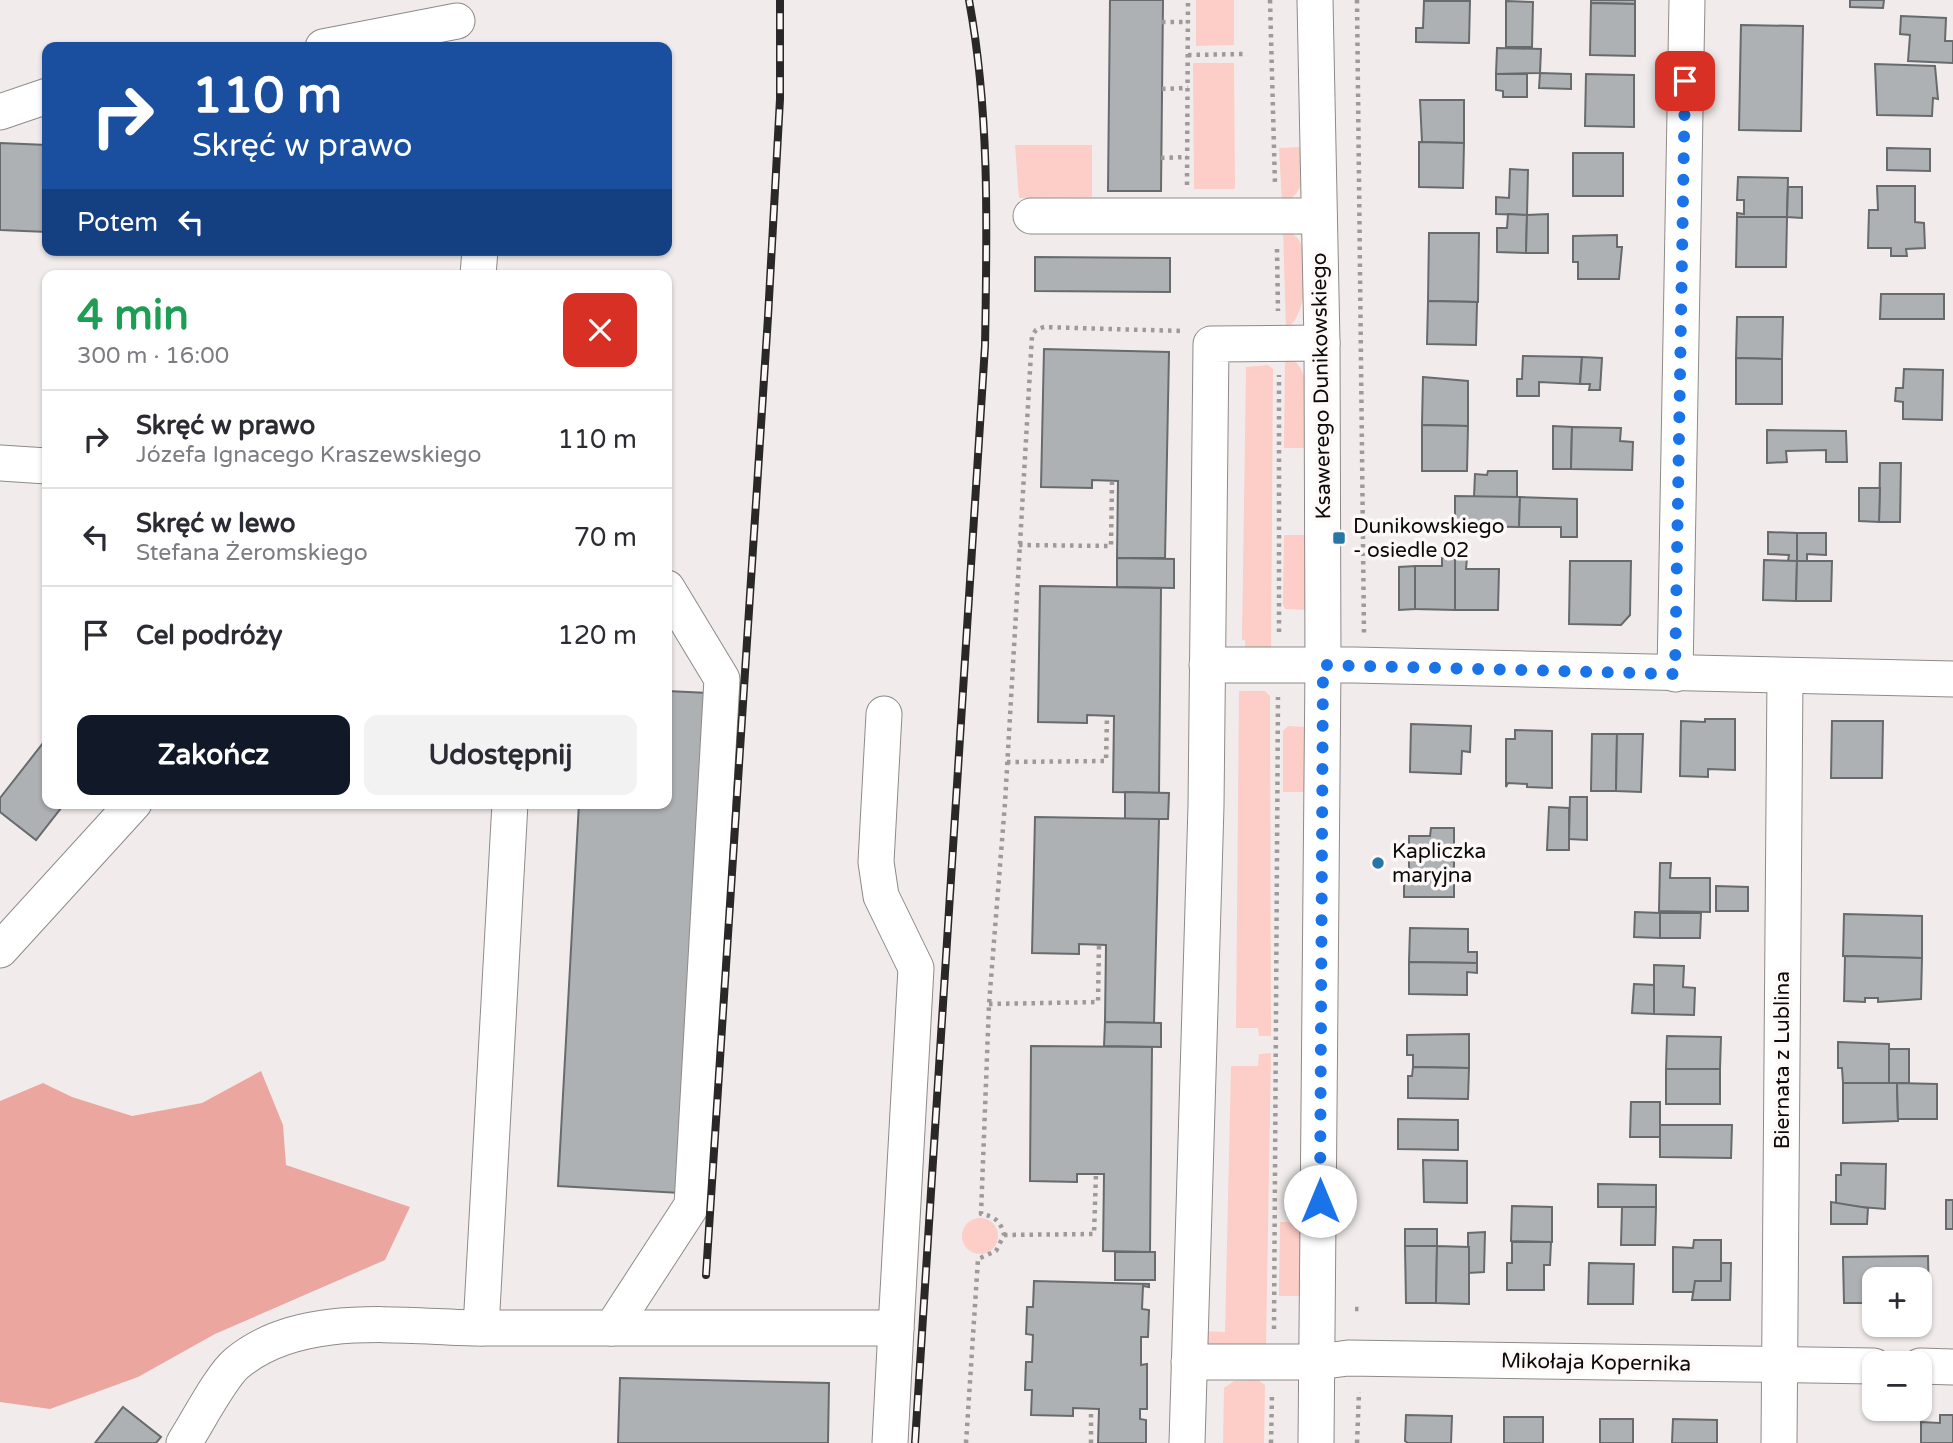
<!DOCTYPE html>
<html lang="pl">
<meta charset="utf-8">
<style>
:root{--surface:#fff;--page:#f2f2f3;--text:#2b2b33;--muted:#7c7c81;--line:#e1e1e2;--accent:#111827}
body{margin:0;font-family:"Varela Round",sans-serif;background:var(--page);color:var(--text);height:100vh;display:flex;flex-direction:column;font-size:26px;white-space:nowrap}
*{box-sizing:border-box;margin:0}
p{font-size:23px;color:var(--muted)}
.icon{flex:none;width:38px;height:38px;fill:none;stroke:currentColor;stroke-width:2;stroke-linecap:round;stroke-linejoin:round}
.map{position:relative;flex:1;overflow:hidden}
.details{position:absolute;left:42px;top:270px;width:630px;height:539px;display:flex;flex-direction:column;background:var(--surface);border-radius:14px;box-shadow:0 2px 5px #0004}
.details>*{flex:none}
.hud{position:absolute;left:42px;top:42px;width:630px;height:214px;border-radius:14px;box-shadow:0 2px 5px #0004;background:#1a4fa0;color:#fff;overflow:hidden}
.tools{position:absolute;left:1862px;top:1267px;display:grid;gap:14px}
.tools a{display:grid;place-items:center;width:70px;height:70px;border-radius:14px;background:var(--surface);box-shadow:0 2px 5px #0004;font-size:35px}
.pin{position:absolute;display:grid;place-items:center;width:60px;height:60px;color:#fff;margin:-30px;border-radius:14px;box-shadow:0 4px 10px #0006}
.me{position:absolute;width:77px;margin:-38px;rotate:0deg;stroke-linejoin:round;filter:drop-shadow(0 0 5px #0008)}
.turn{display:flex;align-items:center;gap:24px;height:147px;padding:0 35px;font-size:32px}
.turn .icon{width:91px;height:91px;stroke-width:2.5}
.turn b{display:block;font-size:49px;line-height:60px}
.then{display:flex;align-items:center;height:66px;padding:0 35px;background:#0003;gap:14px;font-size:26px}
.round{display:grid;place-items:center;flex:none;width:74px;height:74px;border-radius:14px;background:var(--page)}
.head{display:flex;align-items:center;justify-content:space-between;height:119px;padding:0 35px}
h1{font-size:42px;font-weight:700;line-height:52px;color:#1e9e55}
.cta{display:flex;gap:14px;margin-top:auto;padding:14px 35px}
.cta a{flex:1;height:80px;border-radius:14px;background:var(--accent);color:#fff;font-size:28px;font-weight:700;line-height:80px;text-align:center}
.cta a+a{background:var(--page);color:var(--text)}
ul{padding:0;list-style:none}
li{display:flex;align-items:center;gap:21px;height:98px;padding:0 35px;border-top:2px solid var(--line)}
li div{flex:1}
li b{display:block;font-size:26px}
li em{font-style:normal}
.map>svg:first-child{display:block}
.green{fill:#fdcdc7}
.forest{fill:#eba79f}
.building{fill:#aeb1b4;stroke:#676b6d;stroke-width:2}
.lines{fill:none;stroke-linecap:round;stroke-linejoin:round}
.minor-casing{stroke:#8e8a89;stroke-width:37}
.path{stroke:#9d9a99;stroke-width:4.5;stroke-dasharray:3.5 5;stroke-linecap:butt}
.minor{stroke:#fff;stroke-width:35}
.rail-casing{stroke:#292727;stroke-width:8}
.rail{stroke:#fef9f8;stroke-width:5;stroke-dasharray:16;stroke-linecap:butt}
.route{stroke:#1a73e8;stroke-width:12;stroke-dasharray:0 21.6}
.poi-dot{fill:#2677a8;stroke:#fef9f8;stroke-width:2.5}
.labels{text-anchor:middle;stroke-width:7;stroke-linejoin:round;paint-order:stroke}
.street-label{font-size:21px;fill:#0c0b0b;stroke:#fef9f8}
.poi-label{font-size:21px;fill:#0c0b0b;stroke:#fef9f8;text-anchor:start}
</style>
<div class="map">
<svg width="1953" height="1443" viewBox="0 0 1953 1443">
<rect width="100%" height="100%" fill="#f1eceb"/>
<g class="green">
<polygon points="1196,0 1234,0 1234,45 1196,46"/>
<polygon points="1193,63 1234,63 1235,189 1194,189"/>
<polygon points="1015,145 1092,145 1092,197 1019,198"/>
<path d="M1302 147C1302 168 1308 196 1282 202L1279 148Z"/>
<path d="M1283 229C1292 232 1299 237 1302 247 1309 268 1306 318 1286 329Z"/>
<path d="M1285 356C1317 365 1306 423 1306 448H1284Z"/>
<polygon points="1268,365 1273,369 1271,653 1245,652 1245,640 1242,640 1246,367"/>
<polygon points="1284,535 1304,535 1308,539 1308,610 1285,609 1283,604"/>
<polygon points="1239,691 1265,691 1270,696 1271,1036 1259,1036 1258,1028 1236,1028"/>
<polygon points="1288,726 1306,727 1306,792 1283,792 1283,731"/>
<polygon points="1271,1053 1266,1346 1212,1346 1205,1341 1203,1331 1225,1332 1231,1066 1258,1066 1259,1054"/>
<circle cx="980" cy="1236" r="18"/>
<polygon points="1280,1222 1304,1222 1304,1296 1279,1296"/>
<polygon points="1258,1380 1265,1385 1264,1443 1223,1443 1224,1388 1234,1381"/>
</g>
<polygon class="forest" points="261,1071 283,1125 286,1165 410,1207 385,1260 215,1334 138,1377 50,1409 0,1402 0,1101 43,1083 72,1097 132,1116 202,1103"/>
<g class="building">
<polygon points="1110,0 1163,0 1161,191 1108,191"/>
<polygon points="1591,0 1635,0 1635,4 1591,3"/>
<polygon points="1850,0 1884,0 1883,8 1850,7"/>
<polygon points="1424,1 1470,1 1469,43 1416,42 1416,28 1423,28"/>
<polygon points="1506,1 1533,2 1532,47 1506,47"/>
<polygon points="1591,3 1635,4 1635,56 1590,55"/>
<polygon points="1901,16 1946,18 1945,41 1953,41 1953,63 1908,61 1910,35 1900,34"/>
<polygon points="1741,25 1803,26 1801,131 1739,130"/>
<polygon points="1497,48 1541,49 1540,73 1496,74"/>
<polygon points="1875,64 1935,66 1938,99 1933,98 1932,116 1877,115"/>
<polygon points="1540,73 1571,74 1571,89 1539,88"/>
<polygon points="1496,74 1527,74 1527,97 1503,97 1503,91 1496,90"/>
<polygon points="1586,74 1634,75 1634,127 1585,126"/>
<polygon points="1420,100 1464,100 1464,143 1422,142"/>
<polygon points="1419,142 1464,143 1463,188 1419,187"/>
<polygon points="0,143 47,145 47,232 0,230"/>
<polygon points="1887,148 1930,149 1930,171 1887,170"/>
<rect x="1573" y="153" width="50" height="43"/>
<polygon points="1510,169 1528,170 1527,215 1496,214 1496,197 1509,198"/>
<polygon points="1738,177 1788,178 1787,217 1737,217 1737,213 1744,214 1744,200 1737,200"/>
<polygon points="1877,186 1915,186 1915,222 1924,223 1925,248 1906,249 1907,256 1891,256 1891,248 1868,248 1869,210 1878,210"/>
<polygon points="1788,187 1802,187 1802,218 1787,217"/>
<polygon points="1508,214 1527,215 1526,253 1497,252 1497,228 1507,228"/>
<polygon points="1548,214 1548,253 1526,253 1527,215"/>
<polygon points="1737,217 1787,217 1786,267 1736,267"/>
<polygon points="1429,233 1479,233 1478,302 1428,301"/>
<polygon points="1617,235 1617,247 1622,247 1619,279 1578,279 1578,262 1573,262 1573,236"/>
<polygon points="1035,257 1170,258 1170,292 1035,291"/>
<polygon points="1881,294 1944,294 1944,319 1880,319"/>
<polygon points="1428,301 1477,302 1476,345 1427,344"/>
<polygon points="1737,317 1783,317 1782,359 1736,358"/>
<polygon points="1044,349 1169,352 1165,558 1117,558 1118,481 1092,480 1092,488 1041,487"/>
<polygon points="1523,356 1582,357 1580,384 1539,382 1539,396 1517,396 1517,379 1522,379"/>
<polygon points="1582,357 1602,358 1600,390 1589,390 1590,384 1580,384"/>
<polygon points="1736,358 1782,359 1782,404 1736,404"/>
<polygon points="1904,369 1943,370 1942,420 1903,419 1903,402 1895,401 1896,388 1903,388"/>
<polygon points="1423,377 1468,381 1468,426 1422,425"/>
<polygon points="1422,425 1468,426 1467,471 1422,471"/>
<polygon points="1553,426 1572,427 1571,469 1553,469"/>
<polygon points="1572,427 1621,428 1620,441 1633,442 1632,470 1571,469"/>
<polygon points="1767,430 1846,431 1847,462 1826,462 1826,450 1786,451 1787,462 1767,463"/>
<polygon points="1880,463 1901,463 1900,522 1879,522"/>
<polygon points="1488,471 1517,471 1517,497 1474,497 1475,474 1487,475"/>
<polygon points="1859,488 1880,488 1879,522 1859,521"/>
<polygon points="1455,496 1520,497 1519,527 1455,526"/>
<polygon points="1520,497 1577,499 1577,537 1561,537 1561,527 1519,527"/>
<polygon points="1768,532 1797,533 1797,561 1788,561 1789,555 1768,554"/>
<polygon points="1797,533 1826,533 1826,555 1807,554 1807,561 1797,561"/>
<polygon points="1117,558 1174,559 1174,588 1117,587"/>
<polygon points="1442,558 1455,558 1455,610 1415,609 1415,566 1442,566"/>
<polygon points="1455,558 1467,558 1466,569 1499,569 1498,610 1455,610"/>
<polygon points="1764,560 1797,561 1796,601 1763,600"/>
<polygon points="1570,561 1631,561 1630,615 1621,625 1569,624"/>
<polygon points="1797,561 1832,561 1831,601 1796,601"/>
<polygon points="1415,566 1415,609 1399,610 1399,567"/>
<polygon points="1040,586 1161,588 1159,793 1113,792 1114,716 1087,715 1087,723 1038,722"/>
<polygon points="667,691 708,693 680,1193 558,1186 579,803 667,803"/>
<polygon points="1705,719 1735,719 1735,770 1708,769 1708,777 1680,776 1681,721 1705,722"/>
<polygon points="1832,721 1883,721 1882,778 1831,778"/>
<polygon points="1411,724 1471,726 1470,752 1462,751 1461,774 1410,772"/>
<polygon points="1515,730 1552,731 1552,788 1527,787 1527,784 1508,783 1506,787 1506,739 1515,739"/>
<polygon points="1592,734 1617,734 1616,791 1591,791"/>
<polygon points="1617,734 1643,734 1641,792 1616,791"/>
<polygon points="47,738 47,803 65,803 36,840 0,812 0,798"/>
<polygon points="1125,792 1169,793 1168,819 1125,819"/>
<polygon points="1570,797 1587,797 1587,840 1569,839"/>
<polygon points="1549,807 1569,808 1569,850 1547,850"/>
<polygon points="1035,817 1159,819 1154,1023 1105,1022 1106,945 1079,944 1079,954 1032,953"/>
<polygon points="1431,828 1454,828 1454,876 1409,876 1409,836 1430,836"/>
<polygon points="1660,863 1671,863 1670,878 1710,878 1710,912 1659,911"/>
<polygon points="1404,874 1454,876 1454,897 1404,897"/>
<polygon points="1716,886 1748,887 1748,911 1716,911"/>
<polygon points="1635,912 1660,913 1660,938 1634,937"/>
<polygon points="1660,913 1701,913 1700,938 1660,938"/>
<polygon points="1844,914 1922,916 1922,958 1843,956"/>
<polygon points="1410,928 1468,929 1468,952 1477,952 1477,963 1409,962"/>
<polygon points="1845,956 1922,958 1921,999 1878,1002 1878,998 1865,998 1865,1002 1844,1001"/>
<polygon points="1409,962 1477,963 1477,973 1467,972 1467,995 1409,994"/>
<polygon points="1654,965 1684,966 1683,987 1695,988 1694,1015 1654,1014"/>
<polygon points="1634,984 1654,985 1654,1014 1632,1013"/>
<polygon points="1105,1022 1161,1023 1161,1047 1104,1046"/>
<polygon points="1469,1034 1469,1068 1413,1067 1413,1055 1407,1055 1407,1035"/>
<polygon points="1667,1036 1721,1037 1720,1069 1666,1069"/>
<polygon points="1838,1042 1889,1044 1889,1083 1843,1083 1842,1068 1838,1068"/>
<polygon points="1031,1046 1152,1047 1150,1252 1103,1251 1104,1174 1077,1174 1077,1182 1030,1181"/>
<rect x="1889" y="1049" width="20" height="34"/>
<polygon points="1413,1067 1469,1068 1468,1099 1408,1098 1408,1076 1412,1076"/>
<rect x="1666" y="1069" width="54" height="35"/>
<polygon points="1843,1083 1897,1083 1898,1121 1843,1123"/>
<polygon points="1897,1083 1937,1084 1937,1119 1898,1119"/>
<polygon points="1631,1102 1660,1102 1660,1137 1630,1137"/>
<polygon points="1398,1119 1458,1120 1458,1150 1398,1149"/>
<polygon points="1660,1125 1732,1125 1731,1158 1660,1157"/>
<polygon points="1423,1160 1467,1161 1467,1203 1424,1202"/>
<polygon points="1841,1163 1886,1164 1885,1209 1836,1205 1836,1175 1841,1175"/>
<polygon points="1598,1184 1656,1185 1656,1207 1598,1207"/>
<rect x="1946" y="1200" width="7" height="29"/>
<polygon points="1831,1202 1868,1208 1867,1224 1831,1224"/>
<polygon points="1512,1206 1552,1207 1552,1242 1511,1241"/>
<polygon points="1622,1207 1656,1207 1655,1245 1621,1245"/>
<rect x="1405" y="1229" width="32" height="17"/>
<polygon points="1485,1232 1484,1272 1468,1273 1468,1233"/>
<polygon points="1694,1240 1721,1240 1721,1281 1695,1281 1695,1292 1673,1292 1673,1247 1693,1248"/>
<polygon points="1512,1242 1551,1242 1550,1265 1544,1265 1544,1290 1507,1290 1507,1263 1512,1263"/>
<polygon points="1405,1246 1437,1246 1436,1303 1406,1303"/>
<polygon points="1437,1246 1469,1247 1469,1304 1436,1303"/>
<rect x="1115" y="1252" width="40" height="28"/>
<polygon points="1928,1256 1929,1302 1920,1302 1920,1279 1874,1279 1874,1303 1844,1303 1843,1257"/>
<polygon points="1589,1263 1634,1264 1633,1304 1588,1304"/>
<polygon points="1721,1263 1731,1263 1730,1300 1692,1300 1695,1281 1721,1281"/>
<polygon points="1034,1281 1149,1284 1149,1287 1143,1286 1142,1309 1149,1310 1148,1337 1141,1337 1141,1365 1147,1364 1147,1409 1140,1409 1140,1419 1146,1420 1146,1443 1098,1443 1099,1409 1073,1408 1073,1416 1031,1415 1032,1390 1025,1390 1026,1362 1032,1362 1033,1335 1026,1334 1027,1307 1033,1307"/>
<polygon points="620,1378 829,1383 828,1443 618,1443"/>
<polygon points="123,1407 161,1437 156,1443 95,1443"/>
<polygon points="1406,1415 1452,1416 1451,1443 1408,1443 1405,1441"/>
<polygon points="1940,1415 1953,1415 1953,1443 1921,1443 1921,1422 1940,1423"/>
<rect x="1504" y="1417" width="39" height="26"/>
<rect x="1600" y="1419" width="33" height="24"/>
<polygon points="1673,1419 1717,1420 1717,1443 1672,1443"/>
</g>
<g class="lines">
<defs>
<g id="minor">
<polyline points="1315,0 1322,343 1323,665 1316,1443"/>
<polyline points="323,47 457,21"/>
<polyline points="0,112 47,96"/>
<polyline points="1031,216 1319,216"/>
<polyline points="478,275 480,250"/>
<polyline points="0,463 47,466"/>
<polyline points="1207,665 1354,665 1953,679"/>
<polyline points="1675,674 1687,0"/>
<polyline points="884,714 876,862 881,896 916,968 896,1328"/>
<polyline points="0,950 134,803"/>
<polyline points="481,1328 896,1328 890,1443"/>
<polyline points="612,1328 692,1205 722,679 667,588"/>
<polyline points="1189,1362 1318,1362 1348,1358 1874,1366"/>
<polyline points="1920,1366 1953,1367"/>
<path d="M184 1443C197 1423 221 1376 237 1363 301 1310 402 1327 481 1328L510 803"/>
<polyline points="1187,1443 1206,806 1211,344 1322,343"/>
<polyline points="1779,1443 1785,676"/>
</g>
</defs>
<use href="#minor" class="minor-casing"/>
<g class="path">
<polyline points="1270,0 1275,185"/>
<polyline points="1357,0 1364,633"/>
<polyline points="1162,22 1188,22"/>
<polyline points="1188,55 1244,54"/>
<polyline points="1162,89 1188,88"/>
<polyline points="1161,158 1187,157"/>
<polyline points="1187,185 1188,0"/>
<polyline points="1277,249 1278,311"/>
<polyline points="1019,545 1111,546 1112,481"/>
<polyline points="1279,632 1279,375"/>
<polyline points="1007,762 1106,761 1107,716"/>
<polyline points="989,1004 1098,1002 1099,945"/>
<polyline points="1004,1235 1094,1234 1096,1174"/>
<polyline points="1355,1309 1360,1309"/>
<polyline points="1274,1329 1278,697"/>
<path d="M966 1443 978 1259 996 1251 1004 1235C1001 1221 994 1216 981 1214L989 1004 1005 803 1032 336 1036 330 1044 327 1181 331"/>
<polyline points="1091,1443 1091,1409"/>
<polyline points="1271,1443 1272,1394"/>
<polyline points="1357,1443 1359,1392"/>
</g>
<use href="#minor" class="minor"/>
<defs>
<g id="rail">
<polyline points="706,1275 768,317 780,99 780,0"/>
<path d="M915 1443 985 346C987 231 990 113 969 0"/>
</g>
</defs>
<use href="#rail" class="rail-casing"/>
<use href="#rail" class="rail"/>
</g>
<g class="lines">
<polyline class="route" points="1320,1201 1323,665 1675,674 1685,81"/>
</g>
<g class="poi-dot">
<rect x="1332" y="531" width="14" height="14" rx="3.5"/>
<circle cx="1378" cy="863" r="7"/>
</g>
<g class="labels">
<g class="street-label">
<text transform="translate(1321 386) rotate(-91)" y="7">Ksawerego Dunikowskiego</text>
<text transform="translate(1782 1060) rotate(-90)" y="7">Biernata z Lublina</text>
<text transform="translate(1596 1362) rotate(1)" y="7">Mikołaja Kopernika</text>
</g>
<g class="poi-label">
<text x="1353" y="533">Dunikowskiego<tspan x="1353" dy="24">- osiedle 02</tspan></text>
<text x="1392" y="858">Kapliczka<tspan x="1392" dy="24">maryjna</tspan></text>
</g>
</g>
</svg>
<div class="tools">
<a>+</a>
<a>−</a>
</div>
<div class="pin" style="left:1685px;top:81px;background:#d93025"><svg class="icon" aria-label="arrive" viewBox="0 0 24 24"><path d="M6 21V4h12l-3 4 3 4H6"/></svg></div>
<svg class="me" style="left:1320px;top:1201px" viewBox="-20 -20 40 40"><circle r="19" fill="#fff"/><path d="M0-13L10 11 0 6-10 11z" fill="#1a73e8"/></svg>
<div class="hud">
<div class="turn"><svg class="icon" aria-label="right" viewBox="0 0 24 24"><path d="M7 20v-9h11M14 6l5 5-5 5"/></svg><div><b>110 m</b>Skręć w prawo</div></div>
<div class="then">Potem<svg class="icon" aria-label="left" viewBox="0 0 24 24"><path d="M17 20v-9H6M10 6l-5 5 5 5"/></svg></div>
</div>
<section class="details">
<div class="head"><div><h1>4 min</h1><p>300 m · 16:00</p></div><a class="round" style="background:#d93025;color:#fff"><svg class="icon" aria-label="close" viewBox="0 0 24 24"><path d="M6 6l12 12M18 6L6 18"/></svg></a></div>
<ul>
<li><svg class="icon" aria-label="right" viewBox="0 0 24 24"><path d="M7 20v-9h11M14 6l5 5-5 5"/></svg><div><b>Skręć w prawo</b><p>Józefa Ignacego Kraszewskiego</p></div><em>110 m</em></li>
<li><svg class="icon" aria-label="left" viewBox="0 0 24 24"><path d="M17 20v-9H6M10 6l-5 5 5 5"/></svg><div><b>Skręć w lewo</b><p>Stefana Żeromskiego</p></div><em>70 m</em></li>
<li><svg class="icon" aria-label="arrive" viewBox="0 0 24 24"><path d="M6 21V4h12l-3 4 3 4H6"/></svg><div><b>Cel podróży</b></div><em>120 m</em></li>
</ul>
<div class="cta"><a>Zakończ</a><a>Udostępnij</a></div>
</section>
</div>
